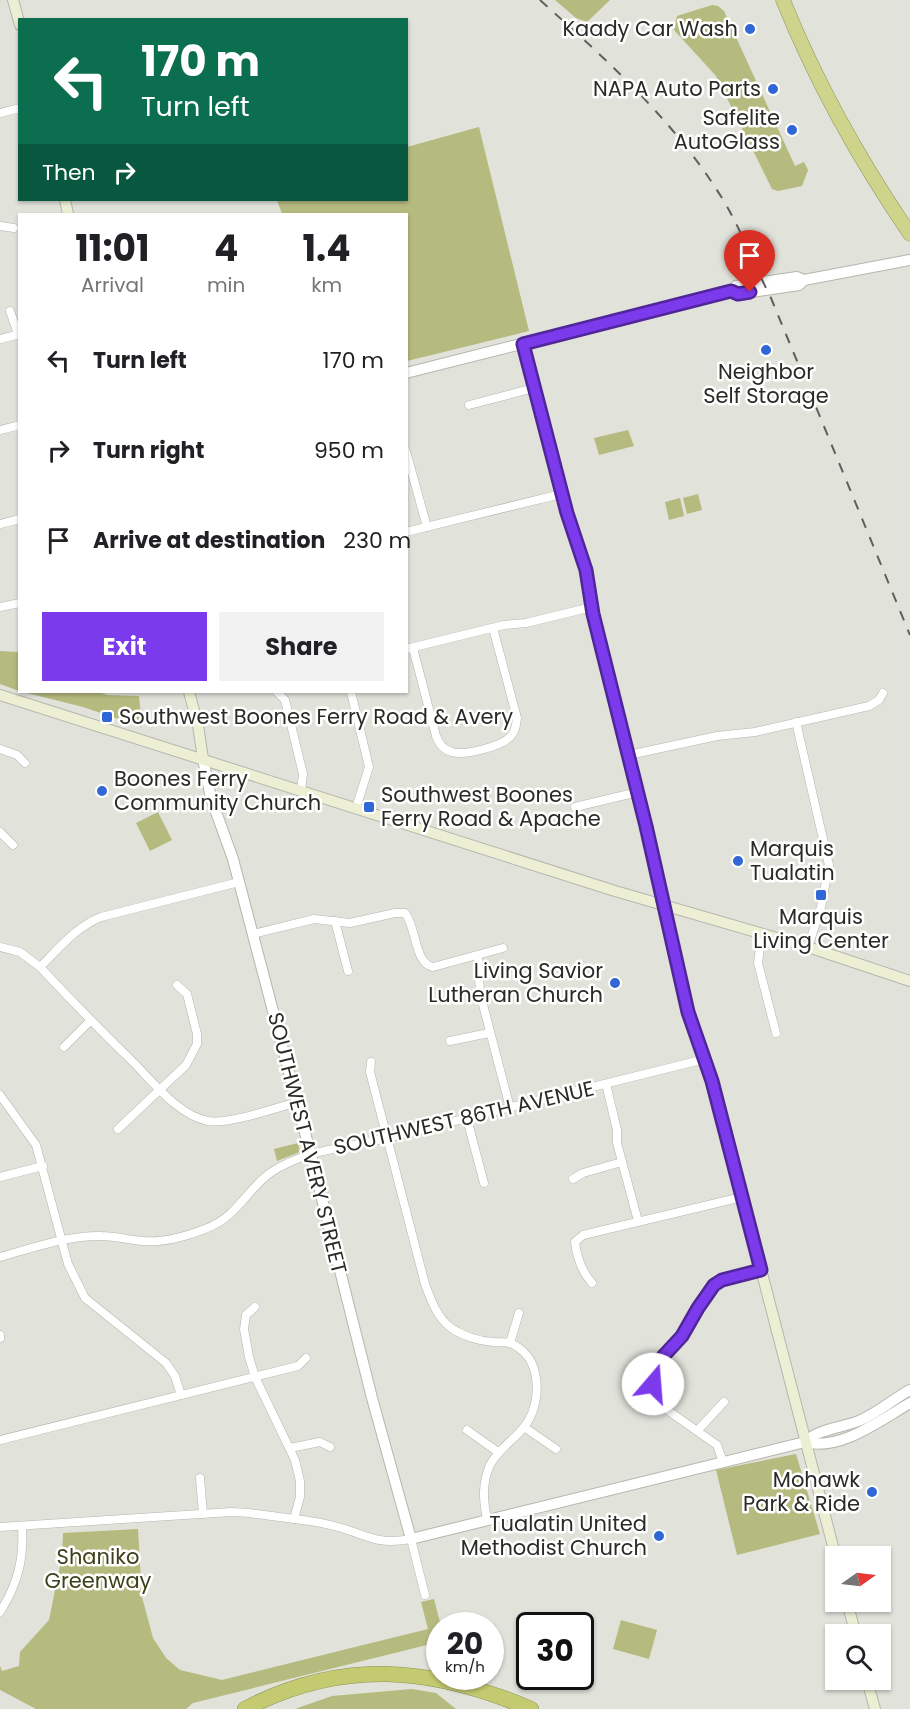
<!DOCTYPE html>
<style>
:root{--surface:#fff;--page:#f2f2f2;--text:#202124;--muted:#757577;--accent:#7c3aed}
body{margin:0;font-family:Poppins,sans-serif;background:var(--page);color:var(--text);height:100vh;display:flex;flex-direction:column;font-size:22px;white-space:nowrap}
*{box-sizing:border-box;margin:0}
p{font-size:20px;color:var(--muted)}
.icon{flex:none;width:33px;height:33px;fill:none;stroke:currentColor;stroke-width:2;stroke-linecap:round;stroke-linejoin:round}
.map{position:relative;flex:1;overflow:hidden}
.drawer{position:absolute;left:18px;top:213px;width:390px;height:480px;display:flex;flex-direction:column;background:var(--surface);border-radius:0px;box-shadow:0 2px 4px #0004}
.drawer>*{flex:none}
.banner{position:absolute;left:18px;top:18px;width:390px;height:183px;border-radius:0px;box-shadow:0 2px 4px #0004;background:#0b6e4f;color:#fff;overflow:hidden}
.needle{width:39px;rotate:76deg}
.tools{position:absolute;left:825px;top:1546px;display:grid;gap:12px}
.tools a{display:grid;place-items:center;width:66px;height:66px;border-radius:0px;background:var(--surface);box-shadow:0 2px 4px #0004;font-size:30px}
.speed{position:absolute;left:426px;top:1612px;display:flex;gap:12px;font-size:30px;font-weight:700;text-align:center}
.speed>*{display:grid;place-content:center;width:78px;height:78px;border-radius:50%;background:var(--surface);box-shadow:0 2px 4px #0004;line-height:1}
.speed small{font-size:15px;font-weight:400}
.speed .limit{border:3px solid #111;border-radius:9px;background:#fff;color:#111}
.pin{position:absolute;display:grid;place-items:center;width:51px;height:51px;color:#fff;margin:-62px -26px;border-radius:50% 50% 50% 0;rotate:-45deg;box-shadow:0 0 6px #0007}
.pin .icon{rotate:45deg}
.me{position:absolute;width:66px;margin:-33px;rotate:18deg;stroke-linejoin:round;filter:drop-shadow(0 0 4px #0008)}
.turn{display:flex;align-items:center;gap:21px;height:126px;padding:0 24px;font-size:27px}
.turn .icon{width:78px;height:78px;stroke-width:2.5}
.turn b{display:block;font-size:42px;line-height:51px}
.then{display:flex;align-items:center;height:57px;padding:0 24px;background:#0003;gap:12px;font-size:22px}
.eta{display:flex;justify-content:space-evenly;align-items:center;height:102px;text-align:center}
.eta b{font-size:36px;font-weight:700;line-height:42px}
.action{display:flex;gap:12px;margin-top:auto;padding:12px 24px}
.action a{flex:1;height:69px;border-radius:0px;background:var(--accent);color:#fff;font-size:24px;font-weight:700;line-height:69px;text-align:center}
.action a+a{background:var(--page);color:var(--text)}
ul{padding:0;list-style:none}
li{display:flex;align-items:center;gap:18px;height:90px;padding:0 24px}
li div{flex:1}
li b{display:block;font-size:22px}
li em{font-style:normal}
.map>svg:first-child{display:block}
.green{fill:#b5ba7e}
.lines{fill:none;stroke-linecap:round;stroke-linejoin:round}
.minor-casing{stroke:#b5b6ae;stroke-width:9}
.tertiary-casing{stroke:#b5b6ae;stroke-width:12}
.secondary-casing{stroke:#b5b6ae;stroke-width:12}
.trunk-casing{stroke:#8d9256;stroke-width:15}
.motorway-casing{stroke:#8d9256;stroke-width:16}
.minor{stroke:#fff;stroke-width:8}
.tertiary{stroke:#fff;stroke-width:10}
.secondary{stroke:#edefd4;stroke-width:10}
.trunk{stroke:#cfd48c;stroke-width:14}
.motorway{stroke:#c3ca6f;stroke-width:15}
.rail{stroke:#5f605b;stroke-width:2;stroke-dasharray:10 10;stroke-linecap:butt}
.route-casing{stroke:#51269a;stroke-width:15}
.route{stroke:#7c3aed;stroke-width:10}
.poi-dot{fill:#3066d5;stroke:#fffffe;stroke-width:2}
.labels{text-anchor:middle;stroke-width:5;stroke-linejoin:round;paint-order:stroke}
.poi-label{font-size:21px;fill:#2a2b28;stroke:#fffffe;text-anchor:end}
.street-label{font-size:21px;fill:#2a2b28;stroke:#fffffe}
.park-label{font-size:21px;fill:#3d401a;stroke:#fffffe}
</style>
<div class="map">
<svg width="910" height="1709" viewBox="0 0 910 1709">
<rect width="100%" height="100%" fill="#e1e2da"/>
<g class="green">
<polygon points="555,0 610,0 587,22 576,18"/>
<polygon points="712,5 718,6 724,11 795,166 804,162 808,170 802,186 778,191 772,189 716,76 674,30 677,16"/>
<polygon points="479,127 529,331 407,361 406,214 282,214 277,200 406,200 407,147"/>
<polygon points="628,430 634,446 599,455 594,438"/>
<polygon points="698,494 702,510 687,514 683,498"/>
<polygon points="680,498 684,516 669,520 665,502"/>
<polygon points="0,651 19,652 19,691 0,684"/>
<polygon points="23,692 99,692 107,695 139,696 142,727 83,707"/>
<polygon points="158,812 172,840 150,851 136,823"/>
<polygon points="298,1143 300,1152 277,1161 274,1149"/>
<polygon points="796,1454 820,1534 737,1555 716,1470"/>
<polygon points="138,1529 142,1597 153,1638 166,1658 180,1670 222,1680 428,1629 421,1602 434,1599 441,1626 440,1626 439,1642 193,1703 186,1709 36,1709 0,1690 0,1666 2,1671 19,1666 20,1652 49,1620 62,1556 63,1533"/>
<polygon points="621,1620 657,1630 649,1659 613,1649"/>
<polygon points="412,1689 436,1693 456,1709 295,1709 332,1696"/>
</g>
<g class="lines">
<defs>
<g id="minor">
<polyline points="0,113 20,108"/>
<polyline points="0,226 14,228"/>
<polyline points="10,311 18,334"/>
<polyline points="0,339 20,334"/>
<polyline points="469,405 534,388"/>
<polyline points="0,430 20,425"/>
<polyline points="406,451 427,527"/>
<polyline points="0,524 20,519"/>
<polyline points="406,532 561,494"/>
<polyline points="0,607 20,603"/>
<path d="M413 648 436 736C439 744 443 750 452 752 465 756 503 746 511 736 516 730 516 725 517 718L493 628"/>
<polyline points="406,649 504,625 526,623 592,607"/>
<polyline points="277,692 285,700 303,774 301,790"/>
<polyline points="351,692 369,767 356,808"/>
<polyline points="796,722 829,865 821,907 808,947"/>
<polyline points="0,749 17,755 25,763"/>
<polyline points="629,755 717,736 755,732 869,706 879,700 883,693"/>
<polyline points="575,807 638,792"/>
<polyline points="0,832 13,845"/>
<polyline points="335,921 348,971"/>
<polyline points="762,933 758,963 776,1033"/>
<path d="M253 934 314 919 350 923 395 913H405C417 928 414 963 433 967L503 948"/>
<path d="M0 947 20 952 40 967C59 948 76 927 101 917L239 882"/>
<polyline points="478,955 480,993 510,1108"/>
<path d="M40 967C70 999 101 1031 133 1062 154 1083 178 1115 208 1121 227 1125 276 1108 297 1102"/>
<polyline points="450,1041 489,1033"/>
<polyline points="64,1047 90,1021"/>
<path d="M371 1062 370 1072 425 1284C431 1300 437 1317 450 1327 462 1336 479 1341 493 1342 499 1343 506 1341 512 1344 520 1347 530 1357 533 1366 540 1386 537 1411 524 1427 513 1441 498 1449 490 1465 482 1483 483 1500 487 1519"/>
<polyline points="606,1084 617,1130 617,1143 638,1221"/>
<polyline points="0,1095 36,1145 68,1264 85,1298 166,1363 175,1376 181,1395"/>
<polyline points="467,1119 484,1183"/>
<polyline points="118,1129 186,1065 197,1044 197,1034 187,994 177,985"/>
<polyline points="0,1177 43,1166"/>
<polyline points="573,1179 583,1173 622,1162"/>
<path d="M0 1257C33 1248 68 1235 102 1236 116 1236 129 1240 143 1241 163 1243 187 1236 205 1229 239 1216 245 1191 270 1173 304 1150 348 1147 387 1138L705 1059"/>
<path d="M592 1283C581 1271 577 1258 575 1242L583 1235 742 1197"/>
<polyline points="255,1307 246,1315 244,1329 249,1357 255,1377 295,1460 300,1481 300,1497 294,1519"/>
<polyline points="0,1335 0,1338"/>
<polyline points="510,1343 519,1313"/>
<polyline points="524,1427 556,1449"/>
<polyline points="467,1430 498,1452"/>
<polyline points="698,1430 724,1402"/>
<polyline points="0,1440 298,1366 306,1358"/>
<polyline points="290,1448 320,1442 330,1447"/>
<polyline points="723,1462 717,1445 670,1412 661,1401 654,1390 655,1368 660,1358 683,1336 698,1308 714,1285 722,1280 761,1270"/>
<polyline points="200,1478 203,1514"/>
<path d="M0 1527 231 1512C250 1512 268 1516 287 1518 304 1520 321 1522 338 1527 370 1536 375 1545 411 1539L425 1595"/>
<path d="M0 1612C18 1584 24 1559 22 1526"/>
</g>
<g id="tertiary">
<polyline points="731,291 738,294 799,285 804,280 910,260"/>
<polyline points="523,344 567,513 586,570 593,614 647,826 663,905"/>
<polyline points="406,373 731,291 736,286 797,277 804,280"/>
<path d="M203 759 211 798 233 859 314 1167 372 1398 411 1539 805 1442C820 1428 843 1428 861 1420 879 1412 893 1399 910 1390"/>
<path d="M805 1442C840 1452 882 1419 910 1403"/>
</g>
<g id="secondary">
<polyline points="13,0 20,25"/>
<polyline points="65,200 68,214"/>
<polyline points="189,692 198,725 203,759"/>
<polyline points="0,695 615,891 808,947 910,981"/>
<polyline points="663,905 690,1021 712,1081 836,1558"/>
<polyline points="847,1602 856,1635"/>
<polyline points="867,1680 875,1709"/>
</g>
<path id="trunk" d="M783 0C816 82 860 161 910 234"/>
<path id="motorway" d="M245 1709C343 1658 432 1667 531 1709"/>
</defs>
<use href="#minor" class="minor-casing"/>
<use href="#tertiary" class="tertiary-casing"/>
<use href="#secondary" class="secondary-casing"/>
<use href="#trunk" class="trunk-casing"/>
<use href="#motorway" class="motorway-casing"/>
<use href="#minor" class="minor"/>
<use href="#tertiary" class="tertiary"/>
<use href="#secondary" class="secondary"/>
<use href="#trunk" class="trunk"/>
<use href="#motorway" class="motorway"/>
<path class="rail" d="M540 0C609 62 677 123 725 203 743 234 755 267 771 298L910 635"/>
</g>
<g class="lines">
<defs>
<polyline id="route" points="653,1384 657,1363 682,1336 698,1308 714,1285 722,1280 761,1270 712,1081 688,1012 646,826 593,614 586,570 567,513 523,344 731,291 738,294 750,292"/>
</defs>
<use href="#route" class="route-casing"/>
<use href="#route" class="route"/>
</g>
<g class="poi-dot">
<circle cx="750" cy="29" r="6"/>
<circle cx="773" cy="89" r="6"/>
<circle cx="792" cy="130" r="6"/>
<circle cx="766" cy="350" r="6"/>
<rect x="101" y="711" width="12" height="12" rx="3"/>
<circle cx="102" cy="791" r="6"/>
<rect x="363" y="801" width="12" height="12" rx="3"/>
<circle cx="738" cy="861" r="6"/>
<rect x="815" y="889" width="12" height="12" rx="3"/>
<circle cx="615" cy="983" r="6"/>
<circle cx="872" cy="1492" r="6"/>
<circle cx="659" cy="1536" r="6"/>
</g>
<g class="labels">
<g class="poi-label">
<text x="738" y="36">Kaady Car Wash</text>
<text x="761" y="96">NAPA Auto Parts</text>
<text x="780" y="125">Safelite<tspan x="780" dy="24">AutoGlass</tspan></text>
<text x="766" y="379" text-anchor="middle">Neighbor<tspan x="766" dy="24">Self Storage</tspan></text>
<text x="119" y="724" text-anchor="start">Southwest Boones Ferry Road &amp; Avery</text>
<text x="114" y="786" text-anchor="start">Boones Ferry<tspan x="114" dy="24">Community Church</tspan></text>
<text x="381" y="802" text-anchor="start">Southwest Boones<tspan x="381" dy="24">Ferry Road &amp; Apache</tspan></text>
<text x="750" y="856" text-anchor="start">Marquis<tspan x="750" dy="24">Tualatin</tspan></text>
<text x="821" y="924" text-anchor="middle">Marquis<tspan x="821" dy="24">Living Center</tspan></text>
<text x="603" y="978">Living Savior<tspan x="603" dy="24">Lutheran Church</tspan></text>
<text x="860" y="1487">Mohawk<tspan x="860" dy="24">Park &amp; Ride</tspan></text>
<text x="647" y="1531">Tualatin United<tspan x="647" dy="24">Methodist Church</tspan></text>
</g>
<g class="street-label">
<text transform="translate(464 1118) rotate(-13)" y="7">SOUTHWEST 86TH AVENUE</text>
<text transform="translate(307 1143) rotate(76)" y="7">SOUTHWEST AVERY STREET</text>
</g>
<g class="park-label">
<text x="98" y="1564">Shaniko<tspan x="98" dy="24">Greenway</tspan></text>
</g>
</g>
</svg>
<div class="tools">
<a><svg class="needle" viewBox="-14 -14 28 28"><path d="M0-13l5 13h-10z" fill="#e53935"/><path d="M0 13l5-13h-10z" fill="#757577"/></svg></a>
<a><svg class="icon" aria-label="search" viewBox="0 0 24 24"><circle cx="10" cy="10" r="6"/><path d="M15 15l6 6"/></svg></a>
</div>
<div class="speed"><div>20<small>km/h</small></div><div class="limit">30</div></div>
<div class="pin" style="left:750px;top:292px;background:#d93025"><svg class="icon" aria-label="arrive" viewBox="0 0 24 24"><path d="M6 21V4h12l-3 4 3 4H6"/></svg></div>
<svg class="me" style="left:653px;top:1384px" viewBox="-20 -20 40 40"><circle r="19" fill="#fff"/><path d="M0-13L10 11 0 6-10 11z" fill="#7c3aed"/></svg>
<div class="banner">
<div class="turn"><svg class="icon" aria-label="left" viewBox="0 0 24 24"><path d="M17 20v-9H6M10 6l-5 5 5 5"/></svg><div><b>170 m</b>Turn left</div></div>
<div class="then">Then<svg class="icon" aria-label="right" viewBox="0 0 24 24"><path d="M7 20v-9h11M14 6l5 5-5 5"/></svg></div>
</div>
<section class="drawer">
<div class="eta">
<div><b>11:01</b><p>Arrival</p></div>
<div><b>4</b><p>min</p></div>
<div><b>1.4</b><p>km</p></div>
</div>
<ul>
<li><svg class="icon" aria-label="left" viewBox="0 0 24 24"><path d="M17 20v-9H6M10 6l-5 5 5 5"/></svg><div><b>Turn left</b></div><em>170 m</em></li>
<li><svg class="icon" aria-label="right" viewBox="0 0 24 24"><path d="M7 20v-9h11M14 6l5 5-5 5"/></svg><div><b>Turn right</b></div><em>950 m</em></li>
<li><svg class="icon" aria-label="arrive" viewBox="0 0 24 24"><path d="M6 21V4h12l-3 4 3 4H6"/></svg><div><b>Arrive at destination</b></div><em>230 m</em></li>
</ul>
<div class="action"><a>Exit</a><a>Share</a></div>
</section>
</div>
